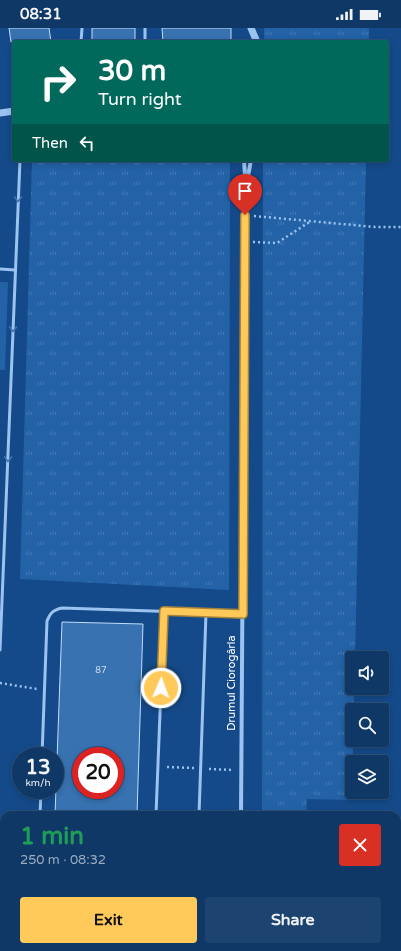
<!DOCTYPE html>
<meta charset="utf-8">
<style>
:root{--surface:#0f3867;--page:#1d4370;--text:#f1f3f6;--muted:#9bacc0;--line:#2f527b;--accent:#ffca59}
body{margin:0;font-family:"Varela Round",sans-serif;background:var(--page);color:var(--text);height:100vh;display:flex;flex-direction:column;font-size:15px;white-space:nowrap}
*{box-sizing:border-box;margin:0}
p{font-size:13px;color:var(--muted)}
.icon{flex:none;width:22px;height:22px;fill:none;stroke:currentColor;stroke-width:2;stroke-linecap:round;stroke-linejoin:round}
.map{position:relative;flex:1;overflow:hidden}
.drawer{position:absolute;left:0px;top:783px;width:401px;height:140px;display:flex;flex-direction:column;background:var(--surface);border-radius:12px 12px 0 0;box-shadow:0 2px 6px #0003,0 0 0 1px var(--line)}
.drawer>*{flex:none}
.banner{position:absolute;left:12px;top:12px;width:377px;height:122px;border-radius:4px;box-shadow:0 2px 6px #0003,0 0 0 1px var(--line);background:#00695c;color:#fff;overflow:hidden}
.buttons{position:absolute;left:345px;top:623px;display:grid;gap:8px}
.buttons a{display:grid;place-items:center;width:44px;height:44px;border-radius:4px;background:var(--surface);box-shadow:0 2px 6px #0003,0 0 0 1px var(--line);font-size:20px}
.speed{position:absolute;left:12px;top:719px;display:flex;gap:8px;font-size:20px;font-weight:700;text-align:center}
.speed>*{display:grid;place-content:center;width:52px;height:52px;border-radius:50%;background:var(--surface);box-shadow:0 2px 6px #0003,0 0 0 1px var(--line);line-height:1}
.speed small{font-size:10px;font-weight:400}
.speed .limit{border:6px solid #d22;background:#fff;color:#111}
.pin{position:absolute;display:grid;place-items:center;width:34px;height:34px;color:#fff;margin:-41px -17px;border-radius:50% 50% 50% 0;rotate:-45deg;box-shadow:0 0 4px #0007}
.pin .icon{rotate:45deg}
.me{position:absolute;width:44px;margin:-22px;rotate:2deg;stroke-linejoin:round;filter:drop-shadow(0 0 3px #0008)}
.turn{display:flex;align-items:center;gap:14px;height:84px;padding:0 20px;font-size:18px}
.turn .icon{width:52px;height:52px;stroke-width:2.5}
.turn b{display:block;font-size:28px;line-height:34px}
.then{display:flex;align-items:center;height:38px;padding:0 20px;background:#0003;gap:8px;font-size:15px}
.round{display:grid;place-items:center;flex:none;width:42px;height:42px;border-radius:4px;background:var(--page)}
.summary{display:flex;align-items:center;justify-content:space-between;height:68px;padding:0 20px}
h1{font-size:24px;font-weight:700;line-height:30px;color:#1e9e55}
.cta{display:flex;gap:8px;margin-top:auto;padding:8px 20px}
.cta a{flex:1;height:46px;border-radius:4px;background:var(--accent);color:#111;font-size:16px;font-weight:700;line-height:46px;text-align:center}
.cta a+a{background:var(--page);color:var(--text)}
.status{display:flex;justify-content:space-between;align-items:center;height:28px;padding:0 20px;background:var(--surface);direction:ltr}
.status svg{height:11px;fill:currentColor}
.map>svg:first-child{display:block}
.grass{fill:url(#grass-tufts)}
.park{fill:#2362a7}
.building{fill:#3872b1;stroke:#c0ddfb;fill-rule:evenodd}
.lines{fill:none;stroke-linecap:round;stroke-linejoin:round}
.path{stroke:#9ac3ef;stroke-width:2.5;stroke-dasharray:2 3;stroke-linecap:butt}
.service{stroke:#9ac3ef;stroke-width:3}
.minor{stroke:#9ac3ef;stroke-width:4}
.tertiary{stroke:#9ac3ef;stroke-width:7}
.oneway{stroke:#4374ad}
.route-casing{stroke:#a6833a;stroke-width:10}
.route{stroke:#ffca59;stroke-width:7}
.labels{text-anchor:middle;stroke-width:4;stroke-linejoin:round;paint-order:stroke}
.number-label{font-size:9px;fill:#cddcec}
.street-label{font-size:11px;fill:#fff;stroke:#144a89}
</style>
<div class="status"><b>08:31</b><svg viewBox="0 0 49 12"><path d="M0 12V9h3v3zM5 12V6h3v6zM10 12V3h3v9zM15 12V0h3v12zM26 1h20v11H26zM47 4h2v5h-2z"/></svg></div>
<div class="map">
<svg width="401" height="923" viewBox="0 0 401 923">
<defs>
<pattern id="grass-tufts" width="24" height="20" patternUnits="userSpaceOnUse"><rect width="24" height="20" fill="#2362a7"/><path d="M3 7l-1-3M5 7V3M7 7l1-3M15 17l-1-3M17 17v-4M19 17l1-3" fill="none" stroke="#447ab4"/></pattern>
</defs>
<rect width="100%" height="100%" fill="#144a89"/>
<g class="grass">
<rect x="264" y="0" width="105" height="14"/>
<polygon points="32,132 230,132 229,562 20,551"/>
<polygon points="263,132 366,132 355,630 352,630 352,660 354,660 354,682 352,682 353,712 352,772 307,771 306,787 262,787"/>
</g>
<polygon class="park" points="0,254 8,254 5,342 0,342"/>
<g class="building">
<polygon points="9,0 49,0 51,14 11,14"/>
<rect x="92" y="0" width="43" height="14"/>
<polygon points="162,0 231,0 231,14 163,14"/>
<path d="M62 594 143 596 137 787H55ZM81 728H115V762H81Z"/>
</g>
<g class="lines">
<g class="path">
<polyline points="254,188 375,199 401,199"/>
<polyline points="253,214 277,215 311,193"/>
<polyline points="0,655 37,661"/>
<polyline points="167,739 194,740"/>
<polyline points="209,741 234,742"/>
</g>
<g class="service">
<polyline points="81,14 82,0"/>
<polyline points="145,14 145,0"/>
<polyline points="0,241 15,242"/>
<polyline points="0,622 20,132"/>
<path d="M42 728 47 593C50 585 53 582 62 580L243 586"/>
<polyline points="40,787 41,762"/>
<polyline points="156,787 164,583"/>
<polyline points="199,787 206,585"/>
<polyline points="152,919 240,923"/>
<polyline points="35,923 35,919"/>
</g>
<g class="minor">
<polyline points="247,154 251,132"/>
<polyline points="241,787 245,187 246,163 244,132"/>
<polyline points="380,919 385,923"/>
<polyline points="240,923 241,919"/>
</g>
<g class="tertiary">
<polyline points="251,0 257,14"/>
<polyline points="0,85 14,83"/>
</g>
</g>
<defs><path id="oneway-chevron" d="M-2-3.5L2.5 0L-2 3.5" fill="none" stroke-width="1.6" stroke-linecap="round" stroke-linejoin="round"/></defs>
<g class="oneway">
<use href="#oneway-chevron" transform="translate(18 171) rotate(92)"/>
<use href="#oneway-chevron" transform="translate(13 301) rotate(92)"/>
<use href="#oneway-chevron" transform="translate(8 431) rotate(92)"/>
</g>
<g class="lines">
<defs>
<polyline id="route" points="161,660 164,583 243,586 245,187"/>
</defs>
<use href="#route" class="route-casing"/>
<use href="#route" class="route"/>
</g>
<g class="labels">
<g class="number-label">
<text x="101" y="645">87</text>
</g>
<g class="street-label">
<text transform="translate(231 655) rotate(-90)" y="4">Drumul Ciorogârla</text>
</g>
</g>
</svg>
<div class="buttons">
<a><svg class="icon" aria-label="sound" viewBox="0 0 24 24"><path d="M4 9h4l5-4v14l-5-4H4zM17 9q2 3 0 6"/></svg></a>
<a><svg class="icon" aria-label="search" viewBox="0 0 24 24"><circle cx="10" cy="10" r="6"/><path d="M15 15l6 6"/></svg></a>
<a><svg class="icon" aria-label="layers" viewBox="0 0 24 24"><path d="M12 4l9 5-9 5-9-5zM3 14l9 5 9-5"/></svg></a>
</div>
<div class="speed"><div>13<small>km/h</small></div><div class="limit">20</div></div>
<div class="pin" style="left:245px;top:187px;background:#d93025"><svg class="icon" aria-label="arrive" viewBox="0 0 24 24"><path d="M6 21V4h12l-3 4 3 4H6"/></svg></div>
<svg class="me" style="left:161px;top:660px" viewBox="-20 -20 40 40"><circle r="17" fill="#ffca59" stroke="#fff" stroke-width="3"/><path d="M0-11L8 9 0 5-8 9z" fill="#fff"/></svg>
<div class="banner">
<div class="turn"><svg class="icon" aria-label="right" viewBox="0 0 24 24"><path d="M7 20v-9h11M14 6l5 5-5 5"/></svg><div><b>30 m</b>Turn right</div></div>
<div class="then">Then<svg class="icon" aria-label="left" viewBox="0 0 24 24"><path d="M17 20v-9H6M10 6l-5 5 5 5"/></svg></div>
</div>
<section class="drawer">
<div class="summary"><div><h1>1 min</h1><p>250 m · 08:32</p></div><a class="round" style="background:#d93025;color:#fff"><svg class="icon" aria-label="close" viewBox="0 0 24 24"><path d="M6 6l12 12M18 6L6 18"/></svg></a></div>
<div class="cta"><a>Exit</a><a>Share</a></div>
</section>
</div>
